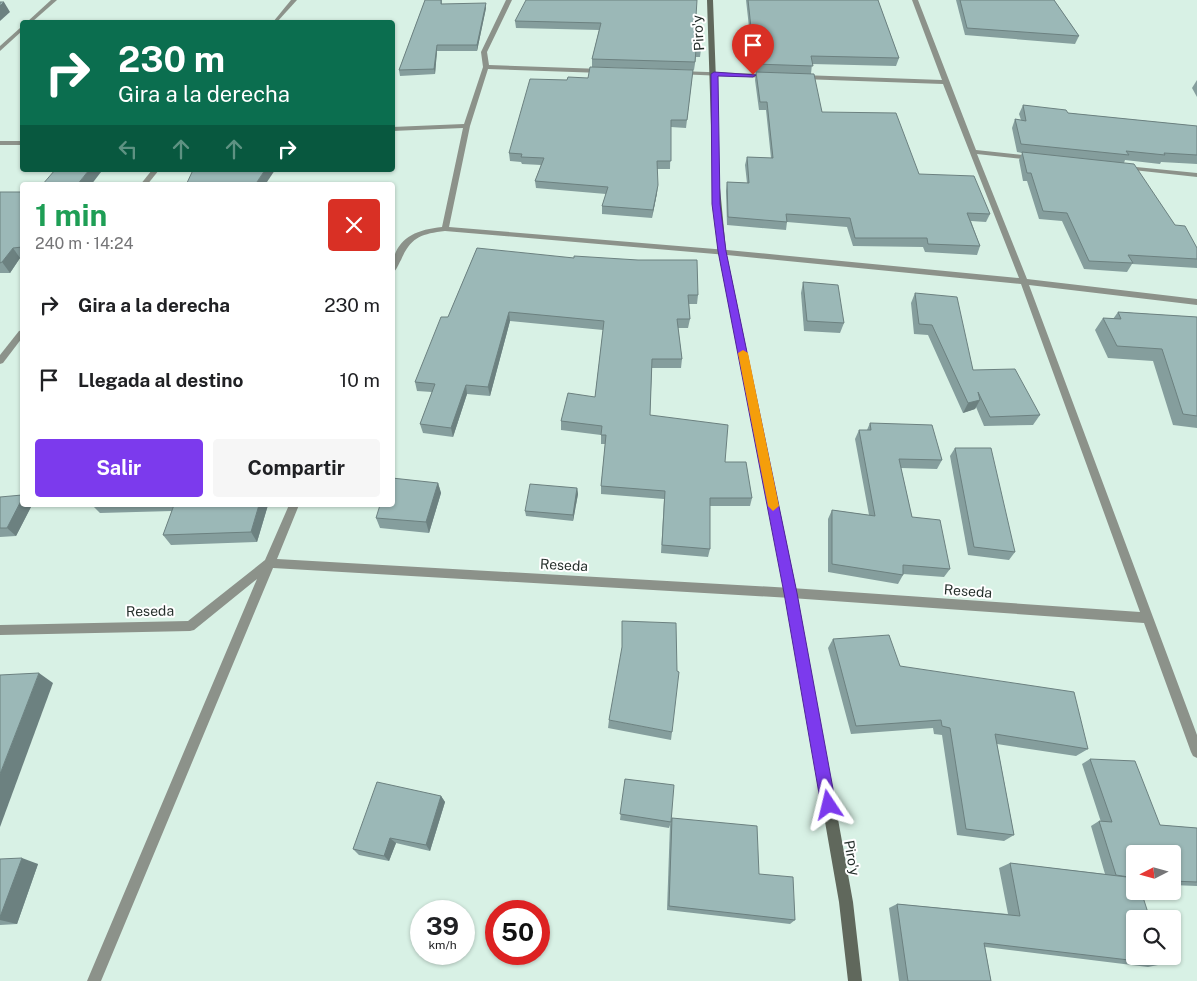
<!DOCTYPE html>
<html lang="es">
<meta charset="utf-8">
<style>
:root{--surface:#fff;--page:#f6f6f6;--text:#202124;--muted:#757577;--accent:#7c3aed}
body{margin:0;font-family:"Public Sans",sans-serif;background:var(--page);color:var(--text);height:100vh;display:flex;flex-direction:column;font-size:19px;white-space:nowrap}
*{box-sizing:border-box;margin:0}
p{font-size:16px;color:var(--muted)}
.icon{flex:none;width:28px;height:28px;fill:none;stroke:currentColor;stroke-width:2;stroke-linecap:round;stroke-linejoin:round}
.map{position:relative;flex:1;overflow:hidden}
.side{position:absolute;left:20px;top:182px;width:375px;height:325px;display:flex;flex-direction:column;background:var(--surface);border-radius:5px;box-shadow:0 1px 4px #0004}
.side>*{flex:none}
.hud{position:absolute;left:20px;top:20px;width:375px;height:152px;border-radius:5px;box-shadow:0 1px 4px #0004;background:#0b6e4f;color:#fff;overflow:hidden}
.needle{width:32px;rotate:264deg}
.tools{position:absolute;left:1126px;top:845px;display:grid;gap:10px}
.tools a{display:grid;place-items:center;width:55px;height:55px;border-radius:5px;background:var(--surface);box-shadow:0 1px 4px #0004;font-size:25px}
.speed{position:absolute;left:410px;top:900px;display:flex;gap:10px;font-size:25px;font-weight:700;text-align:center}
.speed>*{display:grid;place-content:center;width:65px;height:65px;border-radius:50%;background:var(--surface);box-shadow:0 1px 4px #0004;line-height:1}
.speed small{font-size:12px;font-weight:400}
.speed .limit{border:8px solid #d22;background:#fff;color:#111}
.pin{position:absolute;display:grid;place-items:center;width:42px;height:42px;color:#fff;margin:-51px -21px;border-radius:50% 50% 50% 0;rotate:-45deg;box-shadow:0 0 5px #0007}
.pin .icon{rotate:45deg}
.me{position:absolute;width:55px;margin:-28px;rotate:350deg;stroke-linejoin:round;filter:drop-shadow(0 0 4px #0008)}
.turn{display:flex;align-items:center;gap:18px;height:105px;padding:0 15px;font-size:22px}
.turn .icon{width:65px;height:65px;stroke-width:2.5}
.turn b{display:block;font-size:35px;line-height:42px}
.lanes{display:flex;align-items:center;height:48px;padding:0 15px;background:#0003;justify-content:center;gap:25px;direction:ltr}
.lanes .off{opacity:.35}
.round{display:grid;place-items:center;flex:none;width:52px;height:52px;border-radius:5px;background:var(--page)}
.overview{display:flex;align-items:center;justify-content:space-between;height:85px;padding:0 15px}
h1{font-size:30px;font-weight:700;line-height:38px;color:#1e9e55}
.primary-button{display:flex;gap:10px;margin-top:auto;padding:10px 15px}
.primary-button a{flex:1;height:58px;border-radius:5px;background:var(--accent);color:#fff;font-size:20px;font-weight:700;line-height:58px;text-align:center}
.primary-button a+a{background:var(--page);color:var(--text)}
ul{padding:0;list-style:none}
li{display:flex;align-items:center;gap:15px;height:75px;padding:0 15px}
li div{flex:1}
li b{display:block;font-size:19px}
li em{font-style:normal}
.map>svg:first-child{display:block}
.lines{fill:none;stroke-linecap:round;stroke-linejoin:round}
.minor{fill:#8c928a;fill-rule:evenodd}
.secondary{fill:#60685c;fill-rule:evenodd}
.wall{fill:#859e9d}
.shaded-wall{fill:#6c8180}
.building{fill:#9bb8b7;stroke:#6c8180}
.route{fill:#7c3aed;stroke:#51269a}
.slow{fill:#f59e0b}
.labels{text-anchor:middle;stroke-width:4;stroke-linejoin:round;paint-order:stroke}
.street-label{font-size:14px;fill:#26302c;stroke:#fff}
</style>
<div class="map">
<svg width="1197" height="981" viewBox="0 0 1197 981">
<rect width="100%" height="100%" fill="#d8f1e5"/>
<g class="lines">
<g class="minor">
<polygon points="51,0 57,0 32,22 27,22"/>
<polygon points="291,0 297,0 277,22 273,22"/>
<path d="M506 0H512L487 52 489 65 602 69 605 71 602 73 488 69 470 126 449 227 727 250 1019 278 943 84 802 79 799 77 802 75 942 80 912 0H918L976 150 1032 156 1035 158 1032 160 977 154 1027 279 1197 299V305L1029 285 1197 735V758L1193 756 1191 752 1144 623 791 598 273 568 101 981H87L257 579 194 630 190 631 0 635V625L188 621 265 560 289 505H299L277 559 791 588 1140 612 1021 284 727 255 445 231C421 234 411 237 401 260 398 265 397 270 392 273 392 241 412 230 442 227L463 128 392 131V127L464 124 483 67 481 52Z"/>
<polygon points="20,28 22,28 22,31 0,51 0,46"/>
<polygon points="679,71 767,74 770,76 767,78 677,74 676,73"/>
<rect x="0" y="141" width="22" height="4"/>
<polygon points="1126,166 1197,173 1197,177 1124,169 1123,168"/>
<polygon points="152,170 159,170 147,185 140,185"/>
<polygon points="22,330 22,338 3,363 0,364 0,355 19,331"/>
</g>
<polygon class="secondary" points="707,0 713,0 720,188 726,251 797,593 853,902 862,981 848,981 839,902 785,593 718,251 713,188"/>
</g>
<g class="wall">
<polygon points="425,0 442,0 442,4 486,8 477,51 437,51 435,74 400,76 399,70"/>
<polygon points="746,0 878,0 899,58 896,66 812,64 811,74 822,112 919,174 990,214 986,222 971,221 980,246 977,255 925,252 923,247 853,246 847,227 787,222 786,230 727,225 726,191 727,182 747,183 745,165 747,157 771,158 766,110 759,110 755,80 756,72 754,72"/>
<polygon points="956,0 1054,0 1079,36 1075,44 965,35"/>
<polygon points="696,16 701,49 700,57 696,57 694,70 592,67 592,59 599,30 516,28 515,21"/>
<polygon points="693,70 686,128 671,127 670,169 657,169 657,193 652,218 602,214 602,206 606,194 536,188 535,181 541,165 522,164 521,162 510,161 509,153 567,80 588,78"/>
<polygon points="1197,80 1197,97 1192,88"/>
<polygon points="1023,105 1068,113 1197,126 1197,164 1161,162 1160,164 1125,160 1124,163 1175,225 1197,248 1197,268 1132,264 1127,272 1084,269 1062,221 1039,219 1027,181 1023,181 1019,160 1022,153 1017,152 1012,128 1015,119 1021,120 1019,114"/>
<polygon points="0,192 22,192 22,258 20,258 10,273 0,273"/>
<polygon points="477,248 698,295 697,304 689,304 690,319 688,328 678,328 682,359 681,368 652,368 650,415 725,462 752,498 750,506 710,506 710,549 708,557 661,553 664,499 601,494 601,486 605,444 601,444 601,435 561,430 561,421 595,397 603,330 510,321 490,396 467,394 453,437 423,433 420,424 432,392 417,391 415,382 448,317"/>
<polygon points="803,282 844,323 840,333 804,331 801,293"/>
<polygon points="915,293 973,370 1040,415 1033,425 984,426 976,407 975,409 963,413 928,335 914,334 911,303"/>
<polygon points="1118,312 1197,317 1197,428 1173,425 1153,361 1108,358 1095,330 1103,318 1113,319"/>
<polygon points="870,423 942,460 937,469 901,468 912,517 950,569 944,577 903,574 903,575 898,584 828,572 828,519 832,510 869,515 855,439 859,430 867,430"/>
<polygon points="955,448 1015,552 1009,560 968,555 950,456"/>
<polygon points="438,483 441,493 429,533 380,528 376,518"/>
<polygon points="577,488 578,494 573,521 526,516 525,511"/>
<polygon points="0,497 22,505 32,505 16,536 0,537"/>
<polygon points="92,505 268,505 257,542 171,545 163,535 172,511 100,513"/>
<polygon points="833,639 900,666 1088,749 1076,756 997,744 1014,835 1004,841 957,835 942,735 934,734 933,728 851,734 828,648"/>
<polygon points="609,720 672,732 671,740 608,728"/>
<polygon points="1090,759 1160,825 1197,828 1197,886 1172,885 1172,854 1135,854 1135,891 1163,964 1148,967 985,947 991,981 899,981 889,908 897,904 1008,914 999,868 1010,863 1105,874 1091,826 1099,821 1101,822 1082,764"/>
<polygon points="625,779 671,822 669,828 620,820"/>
<polygon points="441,796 445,802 430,851 396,843 389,861 359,855 353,849"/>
<polygon points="672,818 759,874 795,920 790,924 667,910 670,824"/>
<polygon points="0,859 38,864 17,924 0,925"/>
</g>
<g class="shaded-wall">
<polygon points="4,2 10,12 0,21 0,6"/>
<polygon points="486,3 486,8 477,51 477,45"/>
<polygon points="437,45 437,51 435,74 434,69"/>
<polygon points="89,170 100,170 101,172 91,185 77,185"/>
<polygon points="265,170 275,170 265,185 255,185"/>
<polygon points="658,185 657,193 652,218 653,210"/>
<polygon points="13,248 20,258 10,273 2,262"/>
<polygon points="509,312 510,321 490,396 488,387"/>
<polygon points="466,385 467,394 453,437 451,428"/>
<polygon points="980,400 975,409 963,413 968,403"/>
<polygon points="438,483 441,493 429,533 426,522"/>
<polygon points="577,488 578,494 573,521 573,515"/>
<polygon points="22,499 22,505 32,505 16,536 7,528"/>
<polygon points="259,505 268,505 257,542 251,532"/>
<polygon points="39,673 53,683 0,827 0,774"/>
<polygon points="441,796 445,802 430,851 426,845"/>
<polygon points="390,838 396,843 389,861 384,856"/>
<polygon points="22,858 38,864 17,924 0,920 0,917"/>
</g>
<g class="building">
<polygon points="425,0 441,0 441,4 486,3 477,45 437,45 434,69 399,70"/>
<polygon points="526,0 697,0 696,16 701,49 696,49 695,62 592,59 601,23 515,21"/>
<polygon points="748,0 878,0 899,58 811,56 813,66 755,64"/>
<polygon points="960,0 1054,0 1079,36 967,28"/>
<polygon points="0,2 4,2 0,6"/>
<polygon points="590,67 693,70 687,120 671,120 671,161 657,161 658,185 653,210 602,206 608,187 535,181 544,158 521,157 522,154 509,153 530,79 567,80 568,77 588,78"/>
<polygon points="756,72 814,74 822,112 896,113 919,174 974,176 990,214 967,213 980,246 928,244 927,238 855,238 850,218 786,214 787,222 728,217 727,182 749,183 747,157 773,158 767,102 760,102"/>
<polygon points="1023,105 1066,110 1068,113 1197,126 1197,155 1164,153 1165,155 1126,151 1129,155 1021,144 1015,119 1026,121"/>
<polygon points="1022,152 1134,164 1175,225 1185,226 1197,248 1197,259 1128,255 1133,263 1089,261 1067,213 1043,211 1031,173 1027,173"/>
<polygon points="55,170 89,170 77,185 42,185"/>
<polygon points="193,170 265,170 255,185 186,185"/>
<polygon points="0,192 22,192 22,247 13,248 2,262 0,263"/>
<polygon points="477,248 574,258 574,256 638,260 697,260 698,295 688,295 690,319 677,319 682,359 652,359 650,415 728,425 725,462 746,462 752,498 710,498 710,549 662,545 665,491 601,486 606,435 601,435 602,426 561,421 568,393 595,397 604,321 509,312 488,387 466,385 451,428 420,424 435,384 415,382 441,317 448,317"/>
<polygon points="803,282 838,285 844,323 807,321"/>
<polygon points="915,293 957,297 973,370 1015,369 1040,415 990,417 978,392 980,400 968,403 932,325 919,324"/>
<polygon points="1118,312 1197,317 1197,416 1183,414 1162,349 1117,346 1103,318 1121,319"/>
<polygon points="870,423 932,425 942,460 899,459 912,517 940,520 950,569 903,565 903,575 832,564 832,510 875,516 859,430 871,430"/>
<polygon points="955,448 991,448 1015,552 974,547"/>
<polygon points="392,478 438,483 426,522 376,518 380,505 392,505"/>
<polygon points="530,484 577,488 573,515 525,511"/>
<polygon points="22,495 22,499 7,528 0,528 0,497"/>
<polygon points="174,505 259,505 251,532 163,535"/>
<polygon points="622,621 676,623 677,671 679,672 672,732 609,720 622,647"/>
<polygon points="889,635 900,666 1074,692 1088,749 995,734 1014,835 966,829 950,728 942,726 941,720 856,726 833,639"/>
<polygon points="39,673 24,712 0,774 0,675"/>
<polygon points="1090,759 1135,761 1160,825 1197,828 1197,882 1172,881 1172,854 1135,854 1135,878 1116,875 1099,821 1112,822"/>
<polygon points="625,779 674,785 671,822 620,814"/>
<polygon points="377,782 441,796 426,845 390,838 384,856 353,849"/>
<polygon points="672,818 757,826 759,874 793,877 795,920 669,906"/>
<polygon points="22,858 0,917 0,859"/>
<polygon points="1010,863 1135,878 1135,891 1141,891 1150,919 1135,919 1135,956 1161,956 1163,964 984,943 991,981 908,981 897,904 1020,916"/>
</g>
<polygon class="route" points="714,72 756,75 753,77 718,76 720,204 726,251 797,593 836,805 834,811 829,813 824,811 821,805 784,593 718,251 712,204 711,74"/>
<polygon class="slow" points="743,350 748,353 779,506 773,511 768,506 738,353"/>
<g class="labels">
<g class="street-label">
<text transform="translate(698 33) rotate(-94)" y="5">Piro'y</text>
<text transform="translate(564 565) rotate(3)" y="5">Reseda</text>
<text transform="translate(968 591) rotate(4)" y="5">Reseda</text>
<text transform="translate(150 611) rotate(-1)" y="5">Reseda</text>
<text transform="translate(852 858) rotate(80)" y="5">Piro'y</text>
</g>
</g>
</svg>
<div class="tools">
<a><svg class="needle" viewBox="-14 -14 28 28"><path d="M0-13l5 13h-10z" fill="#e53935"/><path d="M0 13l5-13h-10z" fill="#757577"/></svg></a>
<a><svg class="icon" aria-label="search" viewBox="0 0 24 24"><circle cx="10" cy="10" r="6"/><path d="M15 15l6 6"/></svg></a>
</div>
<div class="speed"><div>39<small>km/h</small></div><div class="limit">50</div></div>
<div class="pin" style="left:753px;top:75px;background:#d93025"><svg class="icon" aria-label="arrive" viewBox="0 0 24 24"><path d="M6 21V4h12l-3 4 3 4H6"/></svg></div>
<svg class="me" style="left:829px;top:805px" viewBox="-20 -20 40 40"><path d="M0-17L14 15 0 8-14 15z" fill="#7c3aed" stroke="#fff" stroke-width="4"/></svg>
<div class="hud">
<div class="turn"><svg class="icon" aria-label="right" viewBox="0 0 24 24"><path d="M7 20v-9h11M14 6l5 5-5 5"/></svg><div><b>230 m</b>Gira a la derecha</div></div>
<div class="lanes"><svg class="icon off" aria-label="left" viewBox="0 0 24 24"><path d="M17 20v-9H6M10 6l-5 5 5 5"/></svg><svg class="icon off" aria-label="ahead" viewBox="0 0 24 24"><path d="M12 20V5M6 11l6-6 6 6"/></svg><svg class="icon off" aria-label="ahead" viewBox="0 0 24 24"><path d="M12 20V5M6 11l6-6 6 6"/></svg><svg class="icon" aria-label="right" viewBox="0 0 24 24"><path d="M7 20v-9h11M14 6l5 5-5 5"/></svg></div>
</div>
<section class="side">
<div class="overview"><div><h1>1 min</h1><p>240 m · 14:24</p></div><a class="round" style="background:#d93025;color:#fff"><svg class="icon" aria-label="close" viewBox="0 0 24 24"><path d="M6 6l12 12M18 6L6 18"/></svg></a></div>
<ul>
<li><svg class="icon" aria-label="right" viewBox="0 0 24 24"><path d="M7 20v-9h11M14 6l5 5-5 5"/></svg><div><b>Gira a la derecha</b></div><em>230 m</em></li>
<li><svg class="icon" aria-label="arrive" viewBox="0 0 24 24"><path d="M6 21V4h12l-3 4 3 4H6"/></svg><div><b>Llegada al destino</b></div><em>10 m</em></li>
</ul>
<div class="primary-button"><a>Salir</a><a>Compartir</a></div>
</section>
</div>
